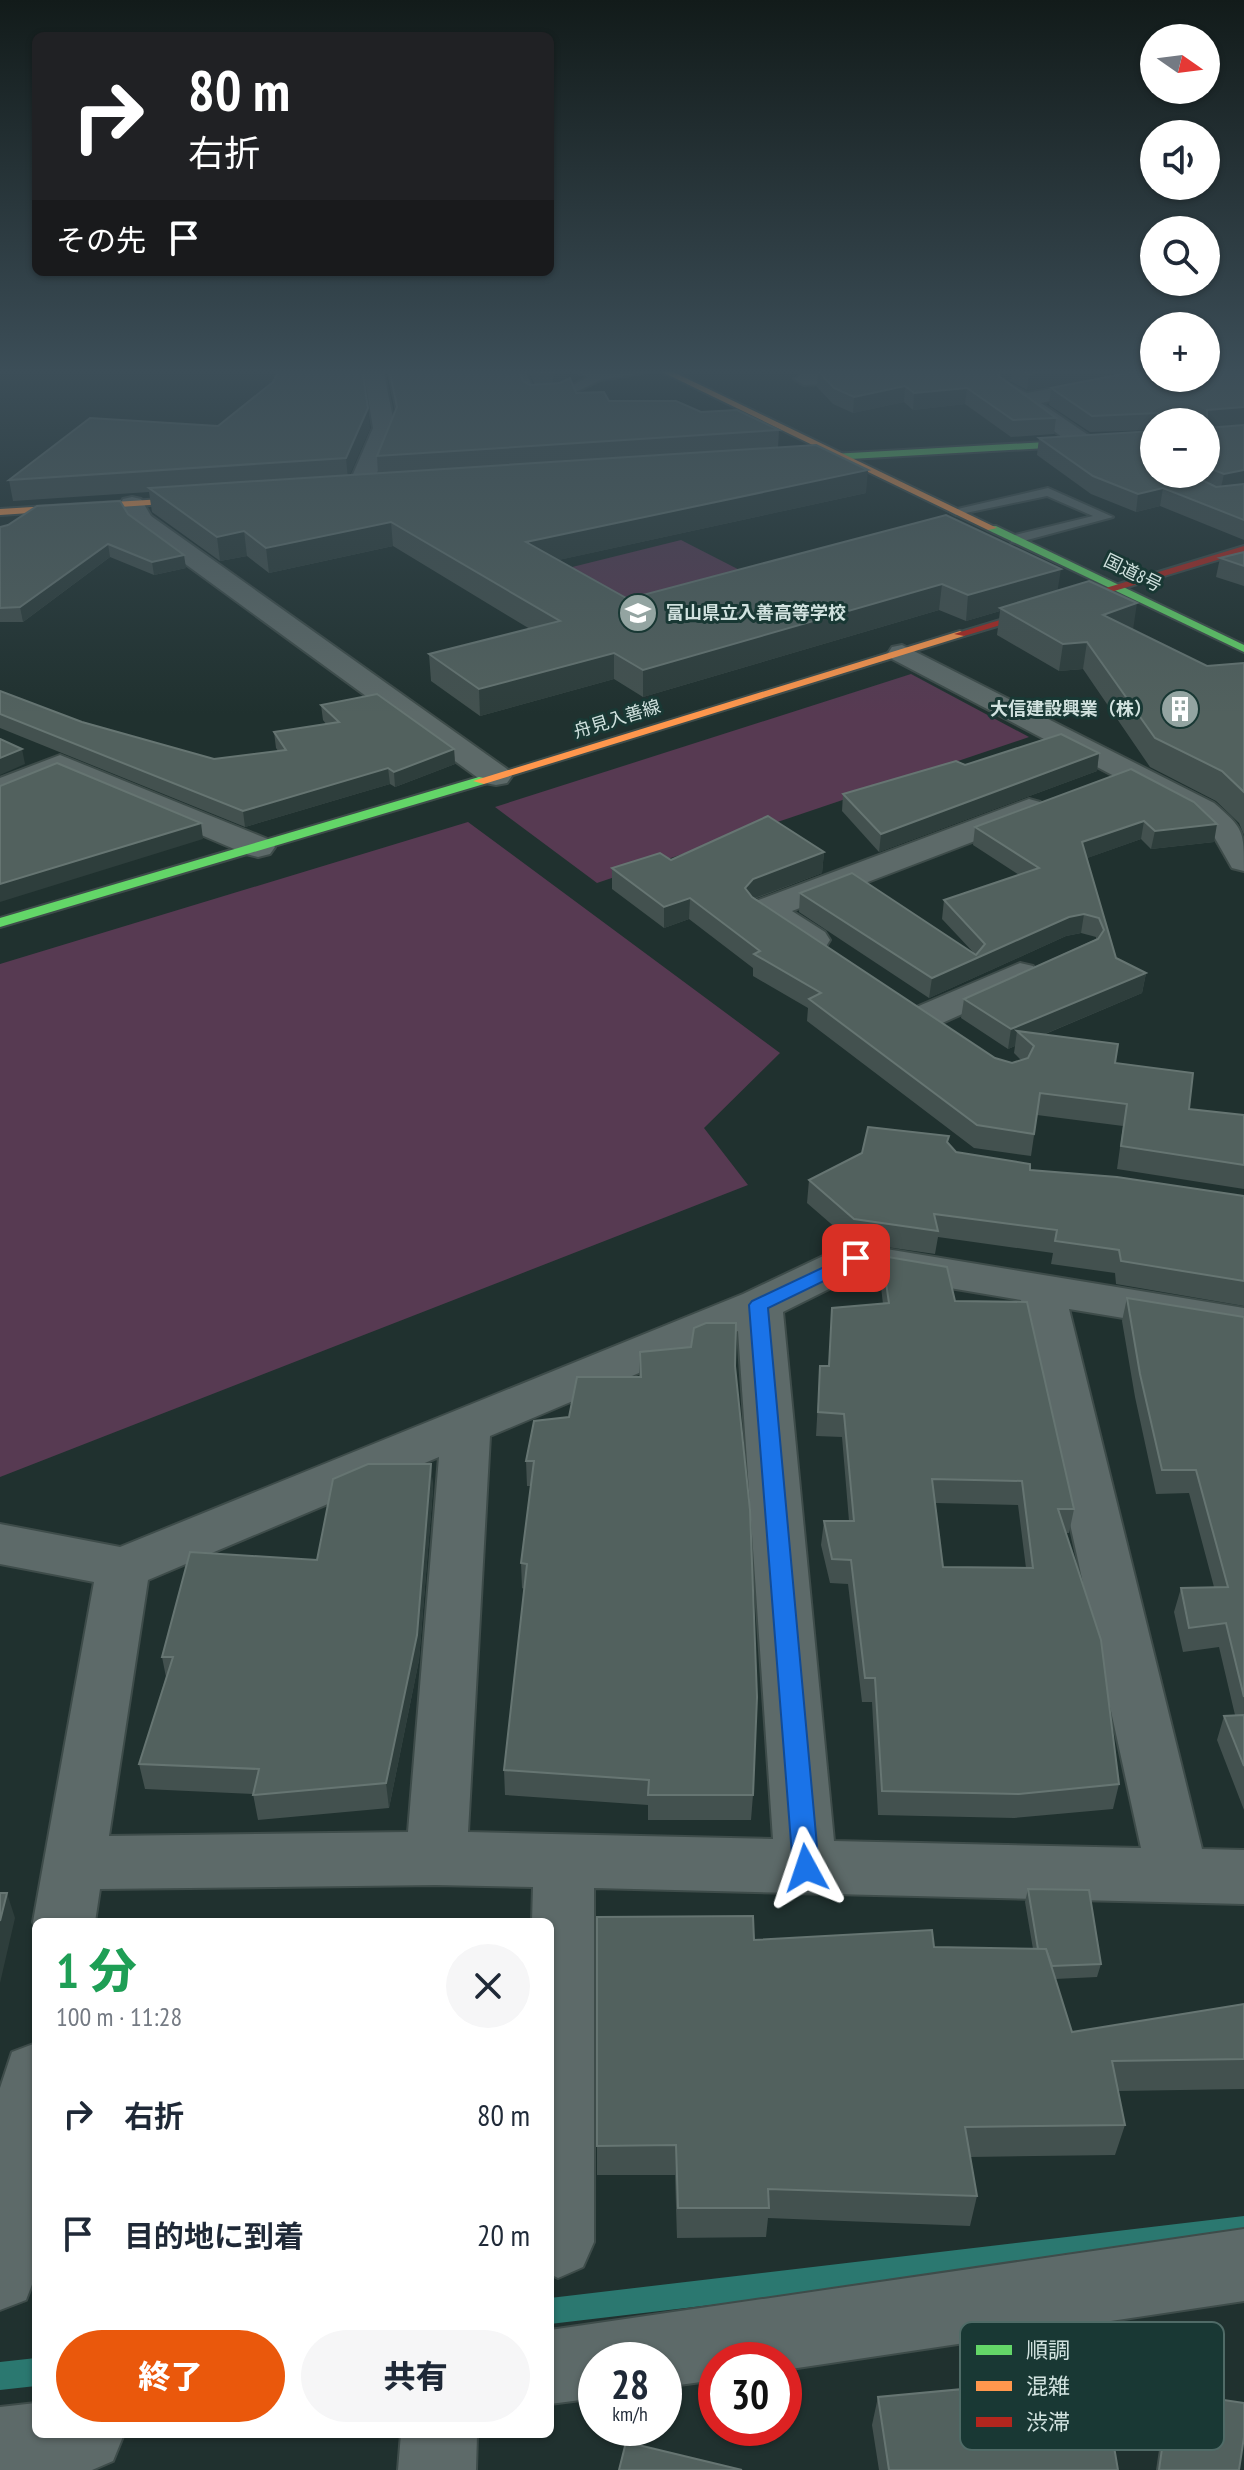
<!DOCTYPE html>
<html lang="ja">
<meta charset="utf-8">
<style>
:root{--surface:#fff;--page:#f6f6f7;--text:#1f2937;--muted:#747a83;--accent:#ea580c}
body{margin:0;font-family:"PT Sans Narrow","Noto Sans JP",sans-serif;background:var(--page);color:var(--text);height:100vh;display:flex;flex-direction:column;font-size:30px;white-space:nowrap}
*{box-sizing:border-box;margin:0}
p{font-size:26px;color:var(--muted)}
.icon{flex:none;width:44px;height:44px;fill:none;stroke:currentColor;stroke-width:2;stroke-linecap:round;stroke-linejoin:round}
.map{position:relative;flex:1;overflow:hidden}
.side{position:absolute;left:32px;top:1918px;width:522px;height:520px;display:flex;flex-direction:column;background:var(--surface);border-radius:12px;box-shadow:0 2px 6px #0004}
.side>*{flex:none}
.hud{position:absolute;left:32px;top:32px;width:522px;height:244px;border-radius:12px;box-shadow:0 2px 6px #0004;background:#202124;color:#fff;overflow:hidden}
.needle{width:52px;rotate:104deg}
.fabs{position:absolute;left:1140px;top:24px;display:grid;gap:16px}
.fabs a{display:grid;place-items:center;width:80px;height:80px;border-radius:50%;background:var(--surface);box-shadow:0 2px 6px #0004;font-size:40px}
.speed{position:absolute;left:578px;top:2342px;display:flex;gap:16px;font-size:40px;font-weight:700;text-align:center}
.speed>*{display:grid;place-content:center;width:104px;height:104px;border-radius:50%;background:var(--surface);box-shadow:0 2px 6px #0004;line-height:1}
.speed small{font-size:20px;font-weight:400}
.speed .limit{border:12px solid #d22;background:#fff;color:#111}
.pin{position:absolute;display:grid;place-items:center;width:68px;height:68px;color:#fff;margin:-34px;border-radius:16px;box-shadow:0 4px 12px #0006}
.me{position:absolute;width:88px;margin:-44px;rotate:355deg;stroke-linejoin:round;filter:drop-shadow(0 0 6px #0008)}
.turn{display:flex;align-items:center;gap:28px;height:168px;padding:0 24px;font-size:36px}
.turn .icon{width:104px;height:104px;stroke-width:2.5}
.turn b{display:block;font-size:56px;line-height:68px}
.then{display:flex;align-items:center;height:76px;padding:0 24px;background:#0003;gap:16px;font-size:30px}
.round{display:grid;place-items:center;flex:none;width:84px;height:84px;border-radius:42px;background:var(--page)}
.overview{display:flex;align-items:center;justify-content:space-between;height:136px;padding:0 24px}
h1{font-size:48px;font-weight:800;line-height:60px;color:#1e9e55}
.button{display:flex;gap:16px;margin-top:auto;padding:16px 24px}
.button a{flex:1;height:92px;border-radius:48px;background:var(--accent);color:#fff;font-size:32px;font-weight:800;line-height:92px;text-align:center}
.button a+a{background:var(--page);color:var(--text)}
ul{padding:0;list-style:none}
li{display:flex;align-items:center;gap:24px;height:120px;padding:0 24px}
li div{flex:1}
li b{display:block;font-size:30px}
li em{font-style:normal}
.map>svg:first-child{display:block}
.green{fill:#573a52}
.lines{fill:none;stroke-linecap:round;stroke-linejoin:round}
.stream{fill:#2b7870;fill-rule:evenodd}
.lane-casing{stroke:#3e4c4a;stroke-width:4}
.street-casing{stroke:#3e4c4a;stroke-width:4}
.fast-casing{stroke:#3e4c4a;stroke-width:4}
.slow-casing{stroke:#3e4c4a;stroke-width:4}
.jam-casing{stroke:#3e4c4a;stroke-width:4}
.lane{fill:#5d6a69;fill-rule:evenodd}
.street{fill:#5d6a69;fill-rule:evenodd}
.fast{fill:#63d668;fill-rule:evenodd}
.slow{fill:#ff974d;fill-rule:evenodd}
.jam{fill:#b3261e;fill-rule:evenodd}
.wall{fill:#43514f;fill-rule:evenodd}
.shaded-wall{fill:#2e3e3c}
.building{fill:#52615e;stroke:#667572;stroke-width:2;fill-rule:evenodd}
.route{fill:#1a73e8;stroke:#114b97;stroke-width:2}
.labels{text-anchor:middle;stroke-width:6;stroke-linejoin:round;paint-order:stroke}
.far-street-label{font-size:18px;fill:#d1e2df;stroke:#193834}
.far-poi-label{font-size:18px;font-weight:bold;fill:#d1e2df;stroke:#193834;text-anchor:start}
.key{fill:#193834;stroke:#506b67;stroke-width:2}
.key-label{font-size:22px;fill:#d1e2df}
</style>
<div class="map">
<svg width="1244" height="2470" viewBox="0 0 1244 2470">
<rect width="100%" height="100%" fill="#20312f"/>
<g class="green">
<polygon points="681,540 771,586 643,633 540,575"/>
<polygon points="911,674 1029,737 597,883 495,807"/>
<polygon points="468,822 780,1053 704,1128 748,1185 0,1477 0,964"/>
</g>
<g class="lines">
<g class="stream">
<polygon points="1244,2216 1244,2242 550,2324 550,2298"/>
<polygon points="36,2358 36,2386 0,2390 0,2362"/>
</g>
<defs>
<g id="lane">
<path d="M512 368H524L536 395H554L588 377 567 368C579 368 589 373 600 373 622 374 644 366 666 369L600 380 560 400 532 402 526 399Z"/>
<polygon points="1048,488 1113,517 1016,543 1011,542 1011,536 1093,516 1047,496 956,515 949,511"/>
</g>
<g id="street">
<polygon points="363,368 383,368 395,428 371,488 367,493 351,493 347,488 373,428"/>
<polygon points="886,368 1002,368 992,374 804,385 794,379 804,373"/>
<polygon points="1154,369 1154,378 1161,379 1041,403 1094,439 1097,444 1094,449 1078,449 999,390 1009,384 1027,393"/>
<polygon points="132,497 141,499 151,516 507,769 512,776 507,783 496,785 485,783 132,525 120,504 123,499"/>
<path d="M902 645 1214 803C1244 829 1244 830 1244 871L1232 868 1212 833 1192 817 892 659 888 653 892 647Z"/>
<polygon points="60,755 270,840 275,847 270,854 258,857 246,854 60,775 0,800 0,778"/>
<path d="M1029 799 1040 802 1045 809 1040 816 792 911 825 932 830 940 825 948C797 954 775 931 753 916L747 909 753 902Z"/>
<polygon points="1020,963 1033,966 1038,974 1033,982 940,1024 927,1027 914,1024 908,1016 914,1008"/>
<path d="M856 1244 1244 1308V1338L1069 1309 1202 1849 1244 1850V1904L594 1888V2242L583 2267 558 2278 550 2274V1922H532L533 1887 436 1885 100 1889 95 1922H36V1929L33 1922 94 1582 0 1564V1524L120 1547 743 1294 840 1248ZM861 1273 1021 1300 1141 1848 834 1841 783 1312ZM738 1331 773 1839 468 1832 490 1436ZM439 1457 408 1832 109 1836 148 1580Z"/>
<polygon points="36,2043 36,2274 26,2300 0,2310 0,2088 12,2052"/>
<polygon points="1244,2229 1244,2301 784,2370 784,2360 716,2360 716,2380 664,2387 664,2360 596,2360 596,2398 550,2404 550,2330"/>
<polygon points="36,2403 36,2434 124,2434 113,2461 92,2470 0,2470 0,2407"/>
<polygon points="401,2434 477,2434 476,2470 398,2470"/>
</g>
<g id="fast">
<polygon points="1154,436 1154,442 797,462 792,459 797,456"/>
<polygon points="988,526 996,526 1244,645 1244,652 988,530"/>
<polygon points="479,777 484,778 484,784 0,927 0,918"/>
</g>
<g id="slow">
<polygon points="654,368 665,368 997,528 988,530"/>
<polygon points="212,496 214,498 209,501 0,515 0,509"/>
<polygon points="960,631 966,634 964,636 484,784 473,781"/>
</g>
<polygon id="jam" points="1244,546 1244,552 964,636 954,634"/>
</defs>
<use href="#lane" class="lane-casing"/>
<use href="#street" class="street-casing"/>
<use href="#fast" class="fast-casing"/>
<use href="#slow" class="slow-casing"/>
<use href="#jam" class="jam-casing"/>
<use href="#lane" class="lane"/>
<use href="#street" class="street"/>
<use href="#fast" class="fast"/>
<use href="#slow" class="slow"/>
<use href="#jam" class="jam"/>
</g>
<g class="wall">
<polygon points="386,368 518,368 523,381 530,385 535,385 527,368 565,368 566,381 576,393 609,401 701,412 779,430 778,448 866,493 558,560 628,599 946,515 1058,590 1133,630 1207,666 1244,663 1244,835 1239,823 1216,801 1150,767 1083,669 1059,671 997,635 1000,611 966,621 939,610 643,697 614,679 480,716 431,681 429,654 530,629 393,546 269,573 247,556 220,561 152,512 149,492 13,501 9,480 218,426 370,428 349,475 378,474 377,456 395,412"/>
<polygon points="871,368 1149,368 1027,390 1010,381 1008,383 1056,418 1054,434 1011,437 965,404 913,410 904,402 853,413 833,404 817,387 818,371"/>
<polygon points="1244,368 1244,424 1207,427 1207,428 1244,425 1244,540 1160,506 1136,512 1091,494 1037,455 1039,438 1154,474 1206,474 1206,422 1154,422 1154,430 1090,432 1049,405 1051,388"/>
<polygon points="128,514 186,568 154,575 110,557 23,622 0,622 0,527"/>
<polygon points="1244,552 1244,586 1216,577 1220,558"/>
<polygon points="0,691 82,722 214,759 278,751 276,748 274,732 326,724 323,720 321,705 454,749 455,764 395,787 390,784 245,827 0,728"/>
<polygon points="1099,753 1097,771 879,852 842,811 843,794 965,765"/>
<polygon points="1131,769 1214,842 1151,849 1141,839 1087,858 1116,958 1146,973 1142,993 1043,1035 1115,1063 1189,1109 1244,1115 1244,1189 1117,1169 1123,1126 1037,1115 1031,1156 974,1148 807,1021 808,1008 753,976 753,968 689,919 664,928 612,889 612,868 671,860 824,852 822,873 754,899 995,1058 1012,1063 1021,1060 1014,1053 1015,1046 1008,1049 961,1018 964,999 1096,939 1096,937 1081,933 1066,936 929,998 799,912 800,893 973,952 942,919 944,900 1019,875 973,845 975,827"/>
<polygon points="948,1143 956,1152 1030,1170 1244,1196 1244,1306 1116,1284 1115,1273 1051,1264 1053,1253 938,1237 935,1254 852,1242 807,1203 809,1180"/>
<path d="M882 1256 955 1301 1074 1509 1069 1533H1066L1119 1784 1113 1809 1014 1818 878 1815 872 1702H862L848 1584 830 1583 821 1545 824 1521H849L842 1437 816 1436 820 1366H829L832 1308 883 1304 880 1279ZM935 1503 1018 1505 1026 1568 943 1567Z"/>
<polygon points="1127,1298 1244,1317 1244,1810 1217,1740 1224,1716 1235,1715 1219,1647 1183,1652 1174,1612 1181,1588 1214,1587 1189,1493 1156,1494 1135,1397 1122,1321"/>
<polygon points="640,1352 735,1366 753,1795 751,1820 648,1820 648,1805 505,1795 504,1770 524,1589 522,1588 521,1563 531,1486 527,1486 526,1461 569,1417 639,1377"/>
<polygon points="431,1464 433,1489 419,1660 389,1808 258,1820 253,1794 145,1789 139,1764 166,1677 162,1657 317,1560"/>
<polygon points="1028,1889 1101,1964 1097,1977 1055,1979 1072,2032 1244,2004 1244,2089 1118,2091 1125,2125 1115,2155 970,2157 977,2196 970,2226 768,2218 766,2237 677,2238 675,2175 597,2175 597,2146 754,1940 934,1947 1033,1949 1025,1902"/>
<polygon points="1170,2392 1239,2470 1156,2470 1166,2403"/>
<polygon points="878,2397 1118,2470 879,2470 872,2425"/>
</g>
<g class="shaded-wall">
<polygon points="562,368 565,368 566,385 553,392 553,373"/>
<polygon points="802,368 841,368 802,371"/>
<polygon points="1006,368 1012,368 1010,381 997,387 999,371"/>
<polygon points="1061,368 1149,368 1027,390 1029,374"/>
<polygon points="905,386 904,402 853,413 854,397"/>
<polygon points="967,388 965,404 913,410 914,393"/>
<polygon points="1244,407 1244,424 1206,427 1207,410"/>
<polygon points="368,408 370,428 348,479 346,458"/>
<polygon points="868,470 866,493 527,567 526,542"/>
<polygon points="1244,470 1244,484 1220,492 1224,474"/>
<polygon points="1163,488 1160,506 1136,512 1138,494"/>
<polygon points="391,522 393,546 269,573 266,548"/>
<polygon points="244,531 247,556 220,561 217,537"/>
<polygon points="108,544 110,557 23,622 20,607"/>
<polygon points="184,555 186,568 154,575 152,562"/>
<polygon points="1061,569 1057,594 1000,608 1000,611 966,621 968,595"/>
<polygon points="942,584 939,610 643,697 643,670"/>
<polygon points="1137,603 1133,630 1103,615"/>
<polygon points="1087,642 1083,669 1059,671 1063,644"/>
<polygon points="614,653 614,679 480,716 479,689"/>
<polygon points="22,749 25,764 0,775 0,758"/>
<polygon points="454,749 455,764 395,787 394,772"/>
<polygon points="1099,753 1097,771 879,852 881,834"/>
<polygon points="388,768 390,784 245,827 243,811"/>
<polygon points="1144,821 1141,839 1079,861 1082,842"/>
<polygon points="201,823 203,839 0,902 0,884"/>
<polygon points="1217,824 1214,842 1151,849 1155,831"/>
<polygon points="824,852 822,873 752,899 745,888 753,879"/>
<polygon points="690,898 689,919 664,928 664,907"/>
<polygon points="1084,914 1081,933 1066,936 929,998 932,978 1069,917"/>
<polygon points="1146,973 1142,993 1028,1041 1017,1031 1015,1046 1008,1049 1011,1029"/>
<polygon points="431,1464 433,1489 419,1660 389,1808 386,1783"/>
<polygon points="7,1893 15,1918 0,1983 0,1921"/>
</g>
<g class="building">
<polygon points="280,368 362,368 368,408 346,458 9,480 90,418 218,426 273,382"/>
<polygon points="389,368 518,368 523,381 530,385 560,383 570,378 576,393 604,392 609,401 676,401 701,412 737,410 779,430 377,456 397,407"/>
<polygon points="535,368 562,368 553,373 537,373"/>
<polygon points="871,368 1006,368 999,371 999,376 1056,418 1013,420 967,388 914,393 905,386 854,397 834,388 818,371"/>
<polygon points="1018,368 1061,368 1029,374"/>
<polygon points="1153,368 1154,378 1206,378 1206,368 1244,368 1244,407 1207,410 1207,428 1244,425 1244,470 1224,474 1206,467 1206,422 1159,422 1159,413 1092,416 1051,388"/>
<polygon points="1154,431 1154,474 1190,474 1216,487 1244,484 1244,520 1163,488 1138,494 1093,476 1039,438"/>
<polygon points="816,445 868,470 526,542 628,599 946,515 1061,569 968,595 942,584 643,670 614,653 479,689 429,654 560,621 391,522 266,548 244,531 217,537 149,488"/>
<polygon points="120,501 128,514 184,555 152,562 108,544 20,607 0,608 0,527 8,525 37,506"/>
<polygon points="1244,552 1244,566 1220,558"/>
<polygon points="1089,581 1137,603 1103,615 1207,666 1244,663 1244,792 1222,771 1155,738 1087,642 1063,644 1000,608"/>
<polygon points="0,691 82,722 214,759 286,750 274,732 339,722 321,705 377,694 454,749 394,772 388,768 243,811 0,714"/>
<polygon points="1061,734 1099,753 881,834 843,794 956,761 965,765"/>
<polygon points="0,739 22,749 0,758"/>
<polygon points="57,763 201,823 0,884 0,786"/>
<polygon points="1131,769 1194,802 1217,824 1155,831 1144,821 1082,842 1116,958 1146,973 1011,1029 964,999 1098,939 1104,930 1099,918 1084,914 1069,917 932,978 800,893 852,873 976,955 985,944 944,900 1039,868 975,827"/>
<polygon points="768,816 824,852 753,879 745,888 752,897 995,1058 1012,1063 1028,1058 1034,1046 1017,1031 1118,1044 1115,1063 1193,1073 1189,1109 1244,1115 1244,1165 1121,1146 1127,1104 1040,1093 1034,1134 977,1125 809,999 821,993 754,954 760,951 690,898 664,907 612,868 660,853 671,860"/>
<polygon points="868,1127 949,1136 947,1142 956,1152 1030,1164 1030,1170 1117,1177 1244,1196 1244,1281 1121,1261 1119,1250 1055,1241 1057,1230 934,1214 938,1231 854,1219 809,1180 862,1153"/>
<path d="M882 1256 947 1267 955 1301 1027 1302 1074 1509H1058L1101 1640 1119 1784 1019 1794 882 1791 875 1678H865L851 1560 832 1559 824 1521H854L844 1414 818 1412 820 1366H829L832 1308 889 1303ZM932 1479 1022 1481 1033 1568 943 1567Z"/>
<polygon points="1127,1298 1244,1317 1244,1697 1226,1623 1189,1628 1181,1588 1228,1587 1196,1470 1162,1470 1140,1374"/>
<polygon points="706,1323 736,1323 735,1366 750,1510 757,1697 753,1795 648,1795 649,1780 504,1770 527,1564 521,1563 534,1461 526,1461 534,1421 569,1417 577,1377 641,1377 640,1352 691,1347 694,1328"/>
<polygon points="368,1464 431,1464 417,1635 386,1783 253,1795 259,1769 139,1764 173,1657 162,1657 190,1552 317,1560 333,1479"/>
<polygon points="1244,1715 1244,1766 1224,1716"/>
<polygon points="1028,1889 1089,1890 1101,1964 1052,1966 1046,1949 1038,1949"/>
<polygon points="0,1893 7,1893 0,1921"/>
<polygon points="753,1916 754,1940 932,1930 934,1947 1046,1949 1072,2032 1244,2004 1244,2059 1112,2061 1125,2125 965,2127 977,2196 768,2189 769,2208 678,2208 676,2145 597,2146 597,1917"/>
<polygon points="1102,2376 1118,2470 889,2470 878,2397"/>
<polygon points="1170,2392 1244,2403 1244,2437 1239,2470 1159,2470"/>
<polygon points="626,2442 742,2470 619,2470"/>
</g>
<linearGradient id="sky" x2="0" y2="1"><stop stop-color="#121b1a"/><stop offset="0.52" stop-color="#3c4e58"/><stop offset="1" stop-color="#3c4e58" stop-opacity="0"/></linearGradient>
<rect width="1244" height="714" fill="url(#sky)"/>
<polygon class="route" points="856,1252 865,1258 863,1262 768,1308 819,1868 815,1876 806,1879 797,1876 793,1868 749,1305 752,1301"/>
<defs>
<symbol id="school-disc" viewBox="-11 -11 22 22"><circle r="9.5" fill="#93a4a1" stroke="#193834"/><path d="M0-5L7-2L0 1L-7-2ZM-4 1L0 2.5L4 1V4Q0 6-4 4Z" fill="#fff"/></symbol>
<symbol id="building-disc" viewBox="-11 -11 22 22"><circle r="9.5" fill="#93a4a1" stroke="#193834"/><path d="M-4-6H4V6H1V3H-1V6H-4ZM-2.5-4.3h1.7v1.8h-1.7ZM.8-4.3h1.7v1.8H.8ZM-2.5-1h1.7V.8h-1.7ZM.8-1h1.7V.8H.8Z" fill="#fff"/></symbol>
</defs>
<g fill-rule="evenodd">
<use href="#school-disc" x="616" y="591" width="44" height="44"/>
<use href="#building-disc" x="1158" y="687" width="44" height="44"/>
</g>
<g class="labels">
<g class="far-street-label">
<text transform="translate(1133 573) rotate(26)" y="6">国道8号</text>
<text transform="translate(617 719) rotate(-17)" y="6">舟見入善線</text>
</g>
<g class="far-poi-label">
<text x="666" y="619">富山県立入善高等学校</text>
<text x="1152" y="715" text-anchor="end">大信建設興業（株）</text>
</g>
</g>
<rect x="960" y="2322" width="264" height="128" rx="12" class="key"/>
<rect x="976" y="2345" width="36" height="10" fill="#63d668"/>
<rect x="976" y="2381" width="36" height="10" fill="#ff974d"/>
<rect x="976" y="2417" width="36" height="10" fill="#b3261e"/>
<g class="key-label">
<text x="1026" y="2358">順調</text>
<text x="1026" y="2394">混雑</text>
<text x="1026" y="2430">渋滞</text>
</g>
</svg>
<div class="fabs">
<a><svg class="needle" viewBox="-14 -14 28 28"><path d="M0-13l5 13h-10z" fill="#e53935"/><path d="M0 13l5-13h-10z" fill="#747a83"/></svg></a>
<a><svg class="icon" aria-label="sound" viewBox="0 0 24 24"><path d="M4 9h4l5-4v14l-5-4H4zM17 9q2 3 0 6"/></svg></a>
<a><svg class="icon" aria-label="search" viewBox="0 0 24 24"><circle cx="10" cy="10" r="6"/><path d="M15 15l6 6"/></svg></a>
<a>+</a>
<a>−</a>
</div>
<div class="speed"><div>28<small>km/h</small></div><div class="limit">30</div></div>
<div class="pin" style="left:856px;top:1258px;background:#d93025"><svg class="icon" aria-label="arrive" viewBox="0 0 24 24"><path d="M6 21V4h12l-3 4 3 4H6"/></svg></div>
<svg class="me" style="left:806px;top:1868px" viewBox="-20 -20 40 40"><path d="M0-17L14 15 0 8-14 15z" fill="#1a73e8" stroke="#fff" stroke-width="4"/></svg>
<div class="hud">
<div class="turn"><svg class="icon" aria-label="right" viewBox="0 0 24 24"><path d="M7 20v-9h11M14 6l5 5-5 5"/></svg><div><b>80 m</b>右折</div></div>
<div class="then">その先<svg class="icon" aria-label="arrive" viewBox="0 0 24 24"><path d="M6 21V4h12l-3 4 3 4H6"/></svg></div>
</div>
<section class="side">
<div class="overview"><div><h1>1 分</h1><p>100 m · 11:28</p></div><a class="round"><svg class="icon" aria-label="close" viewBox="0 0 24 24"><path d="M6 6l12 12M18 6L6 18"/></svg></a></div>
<ul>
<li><svg class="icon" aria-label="right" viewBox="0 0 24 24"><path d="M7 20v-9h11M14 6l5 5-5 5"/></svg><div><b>右折</b></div><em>80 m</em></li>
<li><svg class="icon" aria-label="arrive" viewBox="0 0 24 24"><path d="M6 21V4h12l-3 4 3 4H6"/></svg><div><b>目的地に到着</b></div><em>20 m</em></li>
</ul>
<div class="button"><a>終了</a><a>共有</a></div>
</section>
</div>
